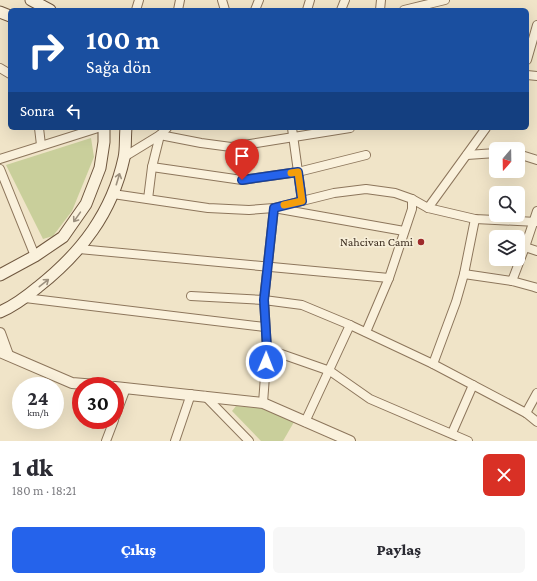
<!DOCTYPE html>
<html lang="tr">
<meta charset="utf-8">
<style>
:root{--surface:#fff;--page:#f7f7f7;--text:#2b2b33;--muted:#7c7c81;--accent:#2563eb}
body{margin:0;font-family:"Crimson Pro",serif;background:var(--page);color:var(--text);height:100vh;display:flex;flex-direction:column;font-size:15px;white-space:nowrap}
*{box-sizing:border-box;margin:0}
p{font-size:13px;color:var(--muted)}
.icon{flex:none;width:22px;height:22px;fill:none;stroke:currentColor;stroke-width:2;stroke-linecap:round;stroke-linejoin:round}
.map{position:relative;height:441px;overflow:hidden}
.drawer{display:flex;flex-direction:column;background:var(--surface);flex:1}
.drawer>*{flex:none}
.hud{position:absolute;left:8px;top:8px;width:521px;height:122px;border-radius:6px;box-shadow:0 4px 16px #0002;background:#1a4fa0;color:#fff;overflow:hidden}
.needle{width:26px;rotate:200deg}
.tools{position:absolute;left:489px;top:142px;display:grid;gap:8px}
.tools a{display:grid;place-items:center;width:36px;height:36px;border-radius:6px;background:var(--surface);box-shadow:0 4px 16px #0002;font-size:20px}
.speed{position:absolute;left:12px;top:377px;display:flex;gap:8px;font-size:20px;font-weight:700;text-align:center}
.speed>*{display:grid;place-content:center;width:52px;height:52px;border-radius:50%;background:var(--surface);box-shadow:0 4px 16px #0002;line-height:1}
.speed small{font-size:10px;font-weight:400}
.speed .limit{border:6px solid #d22;background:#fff;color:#111}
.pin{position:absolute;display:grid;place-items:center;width:34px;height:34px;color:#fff;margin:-41px -17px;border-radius:50% 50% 50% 0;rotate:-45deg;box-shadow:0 0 4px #0007}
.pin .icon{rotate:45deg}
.me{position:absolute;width:44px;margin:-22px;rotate:1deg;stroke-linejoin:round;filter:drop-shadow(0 0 3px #0008)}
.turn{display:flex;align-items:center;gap:14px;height:84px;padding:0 12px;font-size:18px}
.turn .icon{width:52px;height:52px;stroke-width:2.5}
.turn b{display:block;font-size:28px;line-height:34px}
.then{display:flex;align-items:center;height:38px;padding:0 12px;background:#0003;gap:8px;font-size:15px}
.round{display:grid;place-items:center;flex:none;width:42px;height:42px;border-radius:6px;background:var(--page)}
.headline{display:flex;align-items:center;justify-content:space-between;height:68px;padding:0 12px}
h1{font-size:24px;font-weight:800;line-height:30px}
.action{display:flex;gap:8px;margin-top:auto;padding:8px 12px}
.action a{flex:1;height:46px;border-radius:6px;background:var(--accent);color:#fff;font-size:16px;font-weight:800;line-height:46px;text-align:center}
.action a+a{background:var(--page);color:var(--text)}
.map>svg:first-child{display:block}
.green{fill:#c9cf9b}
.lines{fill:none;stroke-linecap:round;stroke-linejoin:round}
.minor-casing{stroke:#8d765c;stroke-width:10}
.tertiary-casing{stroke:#8d765c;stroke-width:12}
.secondary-casing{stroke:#6f573f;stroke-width:13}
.minor{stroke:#faf1dc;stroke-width:8}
.tertiary{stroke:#faf1dc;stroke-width:10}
.secondary{stroke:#faf1dc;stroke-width:11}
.oneway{stroke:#9c907e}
.route-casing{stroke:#184099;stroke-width:10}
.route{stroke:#2563eb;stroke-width:7}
.slow{stroke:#f59e0b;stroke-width:7}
.poi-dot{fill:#9e2a2b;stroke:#f7eed8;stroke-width:1.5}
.labels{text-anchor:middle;stroke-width:3.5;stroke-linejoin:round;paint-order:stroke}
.poi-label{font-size:12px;fill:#3d2e20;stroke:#f7eed8;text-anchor:end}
</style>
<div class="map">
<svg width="537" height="441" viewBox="0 0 537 441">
<rect width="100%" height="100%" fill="#f0e4c8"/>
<g class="green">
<polygon points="91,138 94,157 72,211 53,236 43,239 6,165"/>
<polygon points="236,406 260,408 294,422 283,441 261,441 232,411"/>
</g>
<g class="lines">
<defs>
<g id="minor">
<polyline points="222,0 225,10"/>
<polyline points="136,10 139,0"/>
<polyline points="178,10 180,0"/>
<polyline points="255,10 259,0"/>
<polyline points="307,10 310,0"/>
<polyline points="341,10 345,0"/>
<polyline points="380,10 381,0"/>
<polyline points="404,10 445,0"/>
<polyline points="527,60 537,25"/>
<polyline points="0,68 10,74"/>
<polyline points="527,75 537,76"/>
<polyline points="39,128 41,145"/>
<polyline points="292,128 302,201"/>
<polyline points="518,154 537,160"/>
<polyline points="467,155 496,153"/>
<polyline points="124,157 160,135 167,128"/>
<polyline points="0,159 98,128"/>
<polyline points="152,167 242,180 298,172 366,155"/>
<polyline points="0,169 35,256"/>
<polyline points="113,194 208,208 249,210 274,208 334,193 366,189 395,193 412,199 428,208 475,219 537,222"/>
<polyline points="148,199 152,167 160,135 201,143 231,147 350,128"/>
<polyline points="428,208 486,128"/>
<polyline points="525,247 537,251"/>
<polyline points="79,249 389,278"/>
<polyline points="464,274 512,281 534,287 537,288"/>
<polyline points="512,281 525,247 537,211"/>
<polyline points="191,296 264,300 274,208 404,231"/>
<polyline points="25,298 265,327"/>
<polyline points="366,332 389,278 412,209 412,199"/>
<polyline points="267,349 330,371 370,399 468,441"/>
<polyline points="433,364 456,302 464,274 475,219"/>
<polyline points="205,396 249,441"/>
<polyline points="263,403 267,349 264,300 302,305 350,325 433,364 526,413 537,422"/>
<polyline points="526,413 537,393"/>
<polyline points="115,417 126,388"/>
<polyline points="305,422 350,325"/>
<polyline points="452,433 473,385"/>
<polyline points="106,441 114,420"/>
<polyline points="175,441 191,394"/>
</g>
<g id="tertiary">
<polyline points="0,333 8,355"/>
<polyline points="0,352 72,383 108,386"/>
<polyline points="115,387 263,403 350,441"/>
</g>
<g id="secondary">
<polyline points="31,0 50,10"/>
<polyline points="0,12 10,16"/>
<polyline points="0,275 35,256 63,237 86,204 100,168 104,142 104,128"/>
<path d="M0 312C14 306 26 297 38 287 81 253 112 213 124 158 126 149 125 138 126 128"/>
</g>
</defs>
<use href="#minor" class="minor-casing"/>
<use href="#tertiary" class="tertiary-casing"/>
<use href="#secondary" class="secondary-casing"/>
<use href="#minor" class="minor"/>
<use href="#tertiary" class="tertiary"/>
<use href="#secondary" class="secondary"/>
</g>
<defs><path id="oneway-shaft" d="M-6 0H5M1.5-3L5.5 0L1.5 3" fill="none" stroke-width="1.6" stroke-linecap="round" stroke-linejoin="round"/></defs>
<g class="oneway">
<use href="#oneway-shaft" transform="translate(118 179) rotate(-73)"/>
<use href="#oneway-shaft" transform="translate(77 217) rotate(125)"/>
<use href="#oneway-shaft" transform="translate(44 283) rotate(-38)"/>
</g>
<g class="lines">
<defs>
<polyline id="route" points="242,180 298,172 302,201 274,208 264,300 267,349 266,362"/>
</defs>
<use href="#route" class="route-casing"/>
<use href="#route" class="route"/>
<polyline class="slow" points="284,205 302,201 298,172 291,173"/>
</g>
<circle class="poi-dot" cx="421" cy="242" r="4"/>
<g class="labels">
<g class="poi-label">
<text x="413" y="246">Nahcivan Cami</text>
</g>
</g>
</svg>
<div class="tools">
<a><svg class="needle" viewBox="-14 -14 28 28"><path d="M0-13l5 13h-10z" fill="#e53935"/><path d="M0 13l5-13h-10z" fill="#7c7c81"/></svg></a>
<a><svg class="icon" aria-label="search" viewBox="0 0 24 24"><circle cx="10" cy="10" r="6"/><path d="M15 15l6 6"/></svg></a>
<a><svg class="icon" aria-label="layers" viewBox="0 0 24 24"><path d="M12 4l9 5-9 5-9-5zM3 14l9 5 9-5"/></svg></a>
</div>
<div class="speed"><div>24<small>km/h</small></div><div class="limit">30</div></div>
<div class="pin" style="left:242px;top:180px;background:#d93025"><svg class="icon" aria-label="arrive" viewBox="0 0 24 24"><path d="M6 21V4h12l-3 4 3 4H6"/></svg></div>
<svg class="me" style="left:266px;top:362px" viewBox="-20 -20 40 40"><circle r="17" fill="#2563eb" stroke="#fff" stroke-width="3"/><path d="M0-11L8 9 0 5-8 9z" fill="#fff"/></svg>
<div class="hud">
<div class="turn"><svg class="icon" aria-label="right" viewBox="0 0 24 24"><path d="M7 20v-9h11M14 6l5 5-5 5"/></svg><div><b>100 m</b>Sağa dön</div></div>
<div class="then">Sonra<svg class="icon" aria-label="left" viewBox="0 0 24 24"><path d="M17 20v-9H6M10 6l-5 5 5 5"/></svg></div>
</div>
</div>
<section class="drawer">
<div class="headline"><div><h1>1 dk</h1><p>180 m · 18:21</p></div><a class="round" style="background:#d93025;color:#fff"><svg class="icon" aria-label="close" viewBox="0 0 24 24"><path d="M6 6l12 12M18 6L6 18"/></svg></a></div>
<div class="action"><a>Çıkış</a><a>Paylaş</a></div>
</section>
